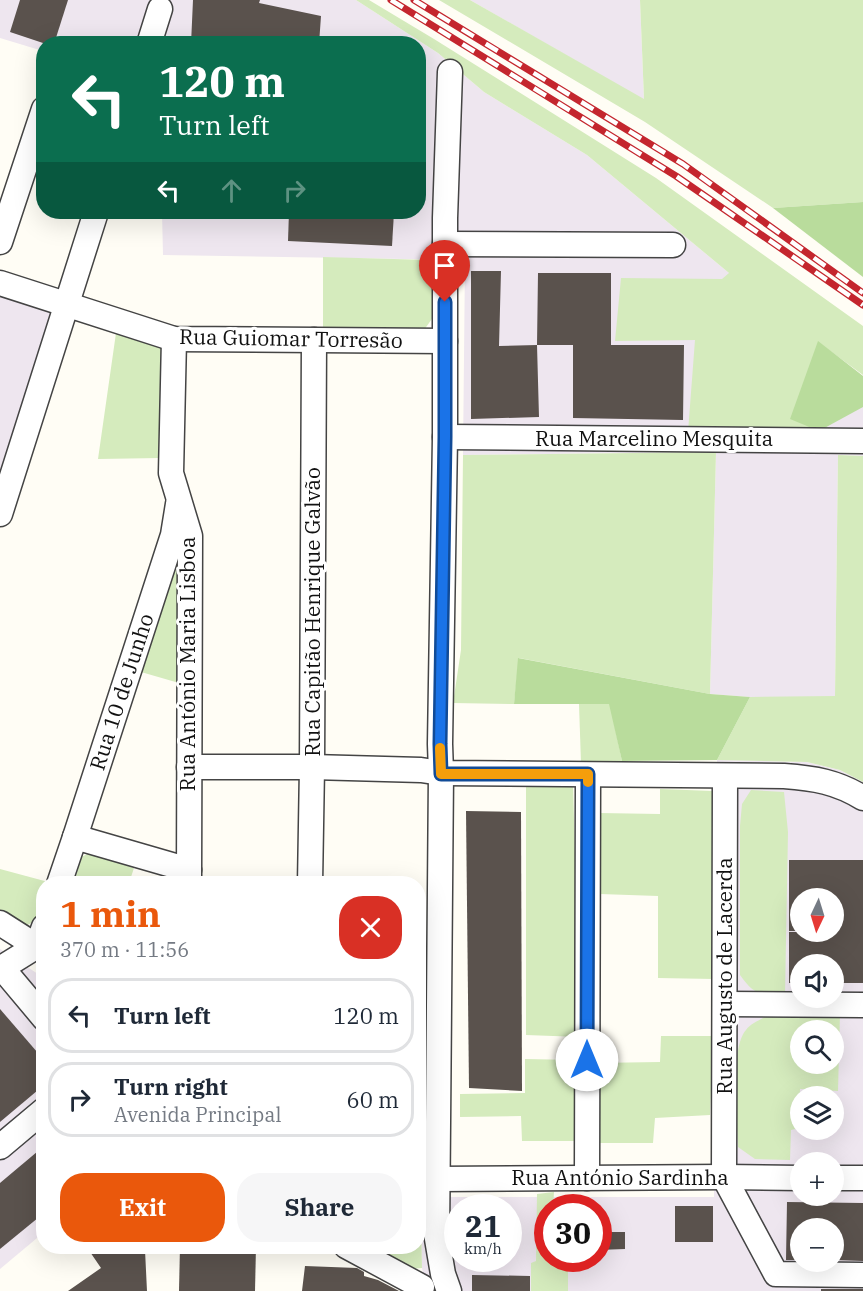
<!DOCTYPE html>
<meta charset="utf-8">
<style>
:root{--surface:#fff;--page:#f6f6f7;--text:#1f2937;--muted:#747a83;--line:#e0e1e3;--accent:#ea580c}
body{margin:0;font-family:"IBM Plex Serif",serif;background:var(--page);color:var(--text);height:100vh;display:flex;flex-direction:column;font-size:22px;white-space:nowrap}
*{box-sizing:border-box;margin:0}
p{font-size:20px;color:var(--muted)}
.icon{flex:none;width:33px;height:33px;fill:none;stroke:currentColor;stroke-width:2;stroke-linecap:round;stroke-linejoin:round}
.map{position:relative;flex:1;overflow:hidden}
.panel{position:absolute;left:36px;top:876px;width:390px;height:378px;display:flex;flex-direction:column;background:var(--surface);border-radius:24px;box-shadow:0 6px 24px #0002}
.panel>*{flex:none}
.hud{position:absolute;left:36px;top:36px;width:390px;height:183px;border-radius:24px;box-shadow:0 6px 24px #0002;background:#0b6e4f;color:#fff;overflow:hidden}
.needle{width:39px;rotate:184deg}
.buttons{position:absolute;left:790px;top:888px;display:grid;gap:12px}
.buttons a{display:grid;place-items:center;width:54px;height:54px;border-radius:50%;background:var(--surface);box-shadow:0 6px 24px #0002;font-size:30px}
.speed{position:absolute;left:444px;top:1194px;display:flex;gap:12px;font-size:30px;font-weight:700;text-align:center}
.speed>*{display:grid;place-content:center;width:78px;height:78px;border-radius:50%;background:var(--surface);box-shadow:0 6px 24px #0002;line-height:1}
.speed small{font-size:15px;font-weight:400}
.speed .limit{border:9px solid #d22;background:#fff;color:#111}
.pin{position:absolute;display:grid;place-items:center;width:51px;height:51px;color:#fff;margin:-62px -26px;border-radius:50% 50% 50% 0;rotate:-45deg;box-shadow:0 0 6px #0007}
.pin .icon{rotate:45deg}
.me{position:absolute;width:66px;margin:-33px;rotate:0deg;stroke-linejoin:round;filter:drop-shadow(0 0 4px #0008)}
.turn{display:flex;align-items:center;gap:21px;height:126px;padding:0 24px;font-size:27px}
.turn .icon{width:78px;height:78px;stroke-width:2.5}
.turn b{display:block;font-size:42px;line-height:51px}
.lanes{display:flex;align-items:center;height:57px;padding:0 24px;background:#0003;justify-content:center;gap:30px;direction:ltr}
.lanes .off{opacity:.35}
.round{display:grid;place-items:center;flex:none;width:63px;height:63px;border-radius:24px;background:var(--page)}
.summary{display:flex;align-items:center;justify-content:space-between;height:102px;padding:0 24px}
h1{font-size:36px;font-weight:700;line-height:45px;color:var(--accent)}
.cta{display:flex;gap:12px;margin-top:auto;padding:12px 24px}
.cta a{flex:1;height:69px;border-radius:24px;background:var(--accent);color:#fff;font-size:24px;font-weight:700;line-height:69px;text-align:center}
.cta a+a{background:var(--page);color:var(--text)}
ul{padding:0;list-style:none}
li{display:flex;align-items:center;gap:18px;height:75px;margin:0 12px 9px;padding:0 12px;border:3px solid var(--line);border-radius:24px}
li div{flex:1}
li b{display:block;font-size:22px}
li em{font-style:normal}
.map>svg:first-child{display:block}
.industrial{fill:#eee6ef;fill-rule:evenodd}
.green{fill:#d5ebbd;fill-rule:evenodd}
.forest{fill:#b9dc9c}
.building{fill:#5a524d}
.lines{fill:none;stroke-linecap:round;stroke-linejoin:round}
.minor-casing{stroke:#444;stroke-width:27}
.minor{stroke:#fff;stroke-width:24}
.rail-casing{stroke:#c4262e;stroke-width:7}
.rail{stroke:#fff;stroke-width:4.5;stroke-dasharray:14;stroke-linecap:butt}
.route-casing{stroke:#114b97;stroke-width:15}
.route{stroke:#1a73e8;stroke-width:10}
.slow{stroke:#f59e0b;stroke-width:10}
.labels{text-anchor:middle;stroke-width:6;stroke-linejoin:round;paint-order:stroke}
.street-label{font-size:21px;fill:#111;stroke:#fff}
</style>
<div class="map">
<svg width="863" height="1291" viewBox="0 0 863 1291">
<rect width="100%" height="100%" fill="#fffdf5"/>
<g class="industrial">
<polygon points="0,0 356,0 438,53 484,92 587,155 729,273 863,376 863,456 838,455 835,697 750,697 710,694 716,452 463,455 465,260 163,255 162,212 418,212 418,44 44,44 43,51 0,38"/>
<polygon points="470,0 640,0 644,100"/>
<polygon points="0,291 58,309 0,483"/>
<path d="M717 760 807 762 840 770 863 782V1291H427L422 1268 421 1197H714ZM801 898H834V932H801ZM801 964H834V998H801ZM801 1030H834V1064H801ZM801 1096H834V1130H801ZM801 1162H834V1196H801ZM458 1208H508V1258H458ZM548 1208H598V1258H548ZM801 1228H834V1262H801Z"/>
<polygon points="0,949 44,978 43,1233 0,1269"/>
</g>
<g class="green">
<polygon points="356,0 369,0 434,39 656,178 863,326 863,375 818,342 819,431 688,432 695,340 615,341 621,278 722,279 729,273 587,155 484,92 438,53"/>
<polygon points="439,0 470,0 644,99 640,0 863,0 863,202 773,208 645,122"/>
<polygon points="323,257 429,260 434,316 424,330 323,332"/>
<polygon points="116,333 162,348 160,458 98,459"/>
<polygon points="716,452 710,694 519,658 514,704 453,703 461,650 463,455"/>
<polygon points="838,455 863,456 863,782 840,770 807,762 717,760 750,697 835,696"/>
<polygon points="175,546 183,546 179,683 141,672"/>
<polygon points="579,704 610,704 622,761 581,763"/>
<polygon points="573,784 580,1037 526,1035 526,786"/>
<polygon points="660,789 713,791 714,979 658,978 658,896 600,894 599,813 660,814"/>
<path d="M751 790 784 792 788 832 785 995C761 995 755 996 740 975V826L742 804Z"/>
<polygon points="90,853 134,868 129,883 74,884 81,857"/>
<polygon points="0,869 52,883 44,884 42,917 24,927 0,914"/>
<path d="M770 1014H840L838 1091 800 1089 799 1128 791 1130 790 1160 755 1159 738 1147C737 1122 730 1047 746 1030 751 1023 763 1019 770 1014ZM801 1030H834V1064H801Z"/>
<polygon points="661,1036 713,1036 710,1115 655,1118 653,1143 597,1143 595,1063 660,1062"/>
<polygon points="525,1059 576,1060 578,1141 522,1141 521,1116 460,1117 460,1094 525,1093"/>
<polygon points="418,1171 420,1171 422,1268 407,1269 369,1247 418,1246"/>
<polygon points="554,1192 553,1207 548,1208 548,1258 560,1259 568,1265 568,1291 531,1291 531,1263 536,1261 537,1194"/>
</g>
<g class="forest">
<polygon points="863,202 863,277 773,208"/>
<polygon points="818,341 863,376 863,407 819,431 790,419"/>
<polygon points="518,658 710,694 750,697 717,760 622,761 609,704 514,704"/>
</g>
<g class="building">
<polygon points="20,0 68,0 54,44 46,44 10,32"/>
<polygon points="193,0 260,0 259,3 321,16 319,44 191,44"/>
<polygon points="289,212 394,212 392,246 288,241"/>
<polygon points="471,271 501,271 499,346 537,345 539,417 471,419"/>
<polygon points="538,273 611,273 611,345 684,345 683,420 573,418 573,345 537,345"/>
<polygon points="466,811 521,812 522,1091 469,1088"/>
<polygon points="789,860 863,860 863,983 834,983 834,964 801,964 801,983 789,983 789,932 834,932 834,898 801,898 801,931 789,931"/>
<polygon points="0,1009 44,1060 44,1085 0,1122"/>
<polygon points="44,1146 44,1213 0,1249 0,1183"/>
<polygon points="787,1202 863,1203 863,1261 834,1260 834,1228 801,1228 801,1260 786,1260"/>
<rect x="675" y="1206" width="38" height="36"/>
<polygon points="598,1232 625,1232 625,1249 598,1250"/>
<polygon points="86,1246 116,1246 145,1250 147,1291 68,1291 101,1268"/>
<polygon points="180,1246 256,1246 255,1291 179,1291"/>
<polygon points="305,1266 357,1268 364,1272 364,1276 378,1280 399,1291 302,1291"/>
<polygon points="472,1275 530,1276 530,1291 472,1291"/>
<rect x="821" y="1289" width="42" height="2"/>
</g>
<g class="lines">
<defs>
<g id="minor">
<polyline points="149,44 160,9"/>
<polyline points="0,242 44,109"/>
<polyline points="445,244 673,245"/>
<polyline points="0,283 174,339 445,341"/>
<polyline points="174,339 171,473 190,536 189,884"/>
<polyline points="445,437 863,441"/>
<polyline points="0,514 96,212"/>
<path d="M189 767H312L421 770 441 773 784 776C814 778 837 782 863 798"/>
<polyline points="725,776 724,1177 776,1274 863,1275"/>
<polyline points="75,837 189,870"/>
<polyline points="59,884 75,837 173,535 178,504"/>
<polyline points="310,884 312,767 314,340"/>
<polyline points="0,923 44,951"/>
<polyline points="2,968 44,1018"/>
<polyline points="0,969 37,946 44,927"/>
<polyline points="725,1004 863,1005"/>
<polyline points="0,1147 44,1110"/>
<polyline points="587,1178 588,775"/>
<polyline points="834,1178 863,1178"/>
<polyline points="438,1179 724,1177 801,1178"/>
<polyline points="346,1246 422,1287"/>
<polyline points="449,1291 443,1274 437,1239 441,773 440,744 445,437 445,218 450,72"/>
</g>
</defs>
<use href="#minor" class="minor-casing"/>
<use href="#minor" class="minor"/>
<defs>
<g id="rail">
<polyline points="391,0 676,176 863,305"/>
<polyline points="414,0 683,164 863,293"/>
</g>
</defs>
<use href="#rail" class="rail-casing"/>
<use href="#rail" class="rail"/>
</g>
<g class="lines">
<defs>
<polyline id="route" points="445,302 445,437 440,744 441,774 588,774 587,1060"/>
</defs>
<use href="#route" class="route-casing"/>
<use href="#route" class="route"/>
<polyline class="slow" points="440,748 441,774 588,774 588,782"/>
</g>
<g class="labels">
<g class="street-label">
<text transform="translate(291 339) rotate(1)" y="7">Rua Guiomar Torresão</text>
<text x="654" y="446">Rua Marcelino Mesquita</text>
<text transform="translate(313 612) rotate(-90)" y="7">Rua Capitão Henrique Galvão</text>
<text transform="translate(188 664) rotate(-90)" y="7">Rua António Maria Lisboa</text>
<text transform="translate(122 692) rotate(-72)" y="7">Rua 10 de Junho</text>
<text transform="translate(725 976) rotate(-90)" y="7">Rua Augusto de Lacerda</text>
<text x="620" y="1185">Rua António Sardinha</text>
</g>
</g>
</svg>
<div class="buttons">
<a><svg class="needle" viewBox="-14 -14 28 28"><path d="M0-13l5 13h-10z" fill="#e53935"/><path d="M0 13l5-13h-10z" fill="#747a83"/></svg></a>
<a><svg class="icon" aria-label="sound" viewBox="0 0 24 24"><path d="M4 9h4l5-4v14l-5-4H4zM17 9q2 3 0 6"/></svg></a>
<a><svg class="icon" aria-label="search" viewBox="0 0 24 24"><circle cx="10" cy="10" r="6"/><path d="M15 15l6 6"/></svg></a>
<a><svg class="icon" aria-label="layers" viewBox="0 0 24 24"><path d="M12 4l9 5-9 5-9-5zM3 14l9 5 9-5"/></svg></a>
<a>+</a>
<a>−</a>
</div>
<div class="speed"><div>21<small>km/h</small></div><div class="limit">30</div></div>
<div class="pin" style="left:445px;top:302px;background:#d93025"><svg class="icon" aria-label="arrive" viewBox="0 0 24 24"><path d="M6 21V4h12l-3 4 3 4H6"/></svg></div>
<svg class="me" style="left:587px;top:1060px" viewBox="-20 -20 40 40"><circle r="19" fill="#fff"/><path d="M0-13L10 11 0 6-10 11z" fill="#1a73e8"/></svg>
<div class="hud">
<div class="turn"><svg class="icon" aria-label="left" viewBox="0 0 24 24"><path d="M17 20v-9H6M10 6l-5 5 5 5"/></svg><div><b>120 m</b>Turn left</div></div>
<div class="lanes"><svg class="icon" aria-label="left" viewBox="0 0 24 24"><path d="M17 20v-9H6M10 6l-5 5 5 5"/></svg><svg class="icon off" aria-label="ahead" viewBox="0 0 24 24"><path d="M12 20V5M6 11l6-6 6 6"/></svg><svg class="icon off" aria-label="right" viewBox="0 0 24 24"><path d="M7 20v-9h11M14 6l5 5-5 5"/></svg></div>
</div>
<section class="panel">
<div class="summary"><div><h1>1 min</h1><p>370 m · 11:56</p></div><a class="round" style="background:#d93025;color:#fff"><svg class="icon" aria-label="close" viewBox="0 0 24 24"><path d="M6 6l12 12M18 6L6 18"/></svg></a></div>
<ul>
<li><svg class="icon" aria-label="left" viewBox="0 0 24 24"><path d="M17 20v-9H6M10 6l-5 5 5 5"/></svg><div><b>Turn left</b></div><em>120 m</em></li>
<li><svg class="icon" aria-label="right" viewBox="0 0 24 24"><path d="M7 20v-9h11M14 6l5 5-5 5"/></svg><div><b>Turn right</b><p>Avenida Principal</p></div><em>60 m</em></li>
</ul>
<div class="cta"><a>Exit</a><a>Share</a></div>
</section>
</div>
